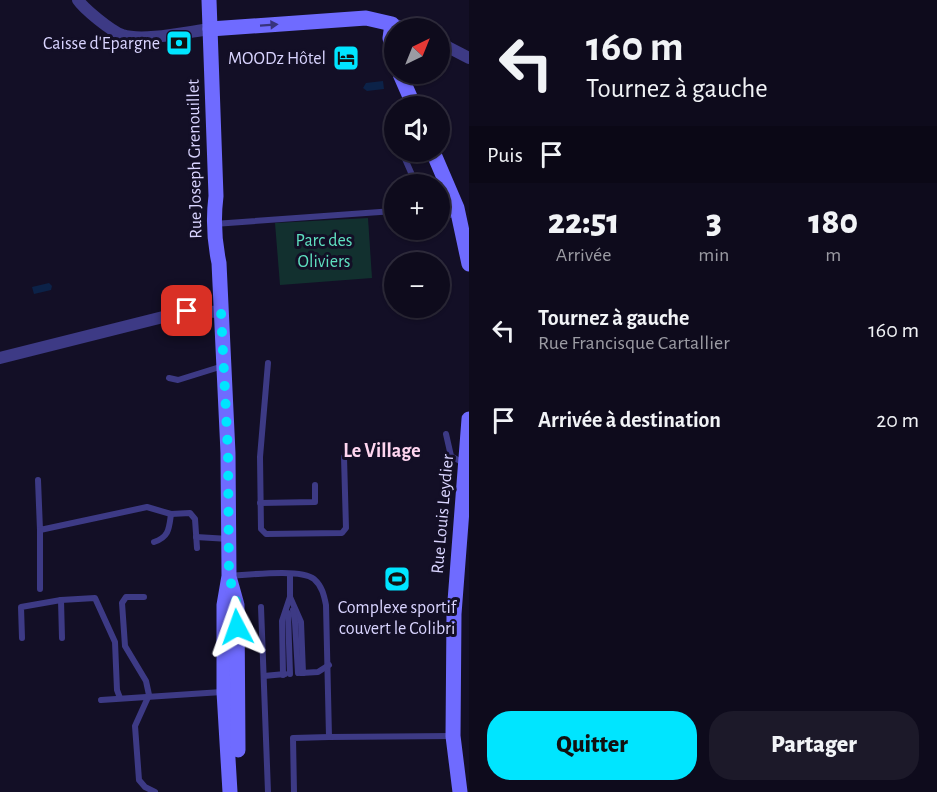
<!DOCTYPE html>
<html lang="fr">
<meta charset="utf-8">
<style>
:root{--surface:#0e0b1c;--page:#1c1929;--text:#f1f3f6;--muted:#9b9ba3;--line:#2e2b3b;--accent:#00e5ff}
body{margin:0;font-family:"Alegreya Sans",sans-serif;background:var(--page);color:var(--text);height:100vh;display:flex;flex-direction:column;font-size:22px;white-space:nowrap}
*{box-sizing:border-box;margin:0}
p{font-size:20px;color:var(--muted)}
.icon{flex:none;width:33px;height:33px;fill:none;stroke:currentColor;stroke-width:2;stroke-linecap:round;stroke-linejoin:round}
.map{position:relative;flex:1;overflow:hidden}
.side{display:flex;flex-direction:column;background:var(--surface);width:468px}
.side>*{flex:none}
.guide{background:#0e0b1c;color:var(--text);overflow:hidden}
.needle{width:39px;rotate:43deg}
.buttons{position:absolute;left:384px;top:18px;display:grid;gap:12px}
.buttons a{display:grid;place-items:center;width:66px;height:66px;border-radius:50%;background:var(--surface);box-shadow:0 2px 4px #0004,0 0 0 2px var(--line);font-size:30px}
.pin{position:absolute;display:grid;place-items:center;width:51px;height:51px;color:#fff;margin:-26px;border-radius:12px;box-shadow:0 3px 9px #0006}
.me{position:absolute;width:66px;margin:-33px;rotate:356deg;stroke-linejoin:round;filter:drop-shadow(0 0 4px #0008)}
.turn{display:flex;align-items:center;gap:21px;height:126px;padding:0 18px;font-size:27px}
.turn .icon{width:78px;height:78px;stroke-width:2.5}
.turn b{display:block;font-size:42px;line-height:51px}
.then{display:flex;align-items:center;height:57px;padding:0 18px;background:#0003;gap:12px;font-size:22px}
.eta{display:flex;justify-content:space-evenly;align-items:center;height:102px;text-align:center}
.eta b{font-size:36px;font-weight:800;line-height:42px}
.action{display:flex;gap:12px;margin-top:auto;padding:12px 18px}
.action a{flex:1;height:69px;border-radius:24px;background:var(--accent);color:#111;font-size:24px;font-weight:800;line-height:69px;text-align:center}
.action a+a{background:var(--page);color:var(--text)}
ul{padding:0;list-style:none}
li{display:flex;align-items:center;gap:18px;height:90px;padding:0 18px}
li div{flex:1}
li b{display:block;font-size:22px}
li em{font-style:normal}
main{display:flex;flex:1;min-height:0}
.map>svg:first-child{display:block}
.green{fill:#12302f}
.water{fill:#0c2248}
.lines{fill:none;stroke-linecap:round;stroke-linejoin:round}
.lane{stroke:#3d3a85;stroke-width:6}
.street{stroke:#3d3a85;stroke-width:12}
.secondary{stroke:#6f6bff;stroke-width:15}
.oneway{fill:#38347d}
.route{stroke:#00e5ff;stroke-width:10;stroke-dasharray:0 18}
.labels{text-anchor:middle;stroke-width:6;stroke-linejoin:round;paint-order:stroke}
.poi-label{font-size:18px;fill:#d9d4ff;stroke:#130f26;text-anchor:end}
.street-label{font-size:18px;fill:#d9d4ff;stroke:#130f26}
.park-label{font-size:18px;fill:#5fe0c0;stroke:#130f26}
.neighbourhood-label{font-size:20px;font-weight:bold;fill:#ffd6f0;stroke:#130f26}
</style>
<main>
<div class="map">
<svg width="469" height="792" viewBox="0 0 469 792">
<rect width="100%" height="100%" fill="#130f26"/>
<polygon class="green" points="368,218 372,278 280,285 275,223"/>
<g class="water">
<polygon points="383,81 384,89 367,91 363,88 366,83"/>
<polygon points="49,283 52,286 51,290 34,294 32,287"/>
</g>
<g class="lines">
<g class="lane">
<polyline points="402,152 416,184"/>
<polyline points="440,216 457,214"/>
<polyline points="214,224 394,211"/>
<polyline points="268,363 260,457 261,529 266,534 342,533 346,528 344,457"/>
<polyline points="169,378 178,380 223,366"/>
<polyline points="446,434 451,456 465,464"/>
<polyline points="38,480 40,530 147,507 171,514 190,513 195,519 197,548"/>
<polyline points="260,503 315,502 315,485"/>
<polyline points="196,537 229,539"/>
<path d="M154 542C169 537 169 529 171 514"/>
<polyline points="290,574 290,597 301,622 303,673"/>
<path d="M230 576C248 575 301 568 314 579 322 586 324 595 326 605L329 737 453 736"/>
<polyline points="40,589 40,530"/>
<polyline points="144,597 126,597 122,603 125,646 146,681 149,695 135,726 139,780 145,787 155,792"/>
<polyline points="61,600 62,638"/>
<polyline points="261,607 268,792"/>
<polyline points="293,610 295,622 298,673"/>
<polyline points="288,613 290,674"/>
<polyline points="22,638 21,607 61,600 95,598 115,642 117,690 120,698"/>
<polyline points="301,673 318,672 329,665"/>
<polyline points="283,675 282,621 290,597"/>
<polyline points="264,676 285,674"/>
<polyline points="101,700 222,692"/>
<polyline points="294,792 293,738 329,737"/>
</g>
<g class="street">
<path d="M78 0C84 9 111 31 122 35 143 42 187 32 210 29"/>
<polyline points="392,24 406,28"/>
<polyline points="440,43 469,58"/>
<polyline points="0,358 187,311 221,312"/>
</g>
<g class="secondary">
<path d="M209 0 216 196C213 220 214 240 219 263L228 453 229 576 224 605V692L230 792"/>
<polyline points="210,29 366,18 392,24 390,38 394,58"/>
<polyline points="400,74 414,106"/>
<polyline points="433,152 457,208 469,264"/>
<polyline points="230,580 237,605 238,750"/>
<polyline points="460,792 453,736 454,614 469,419"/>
</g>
</g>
<defs><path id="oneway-solid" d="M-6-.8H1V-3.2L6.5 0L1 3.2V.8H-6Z" transform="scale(1.5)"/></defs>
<use class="oneway" href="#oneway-solid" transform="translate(269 25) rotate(-4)"/>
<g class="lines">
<polyline class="route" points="187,311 221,312 228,453 229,576 237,605 237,627"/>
</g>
<defs>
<symbol id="bank-square" viewBox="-11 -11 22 22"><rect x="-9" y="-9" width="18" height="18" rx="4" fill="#00e5ff" stroke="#130f26"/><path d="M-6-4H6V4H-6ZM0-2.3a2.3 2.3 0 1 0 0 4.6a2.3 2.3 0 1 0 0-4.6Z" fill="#111"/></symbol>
<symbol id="hotel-square" viewBox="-11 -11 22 22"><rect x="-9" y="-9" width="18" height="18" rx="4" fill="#00e5ff" stroke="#130f26"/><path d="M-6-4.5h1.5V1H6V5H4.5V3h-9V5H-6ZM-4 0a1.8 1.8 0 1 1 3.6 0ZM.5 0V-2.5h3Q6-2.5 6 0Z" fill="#111"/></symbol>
<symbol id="stadium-square" viewBox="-11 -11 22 22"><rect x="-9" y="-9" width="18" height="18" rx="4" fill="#00e5ff" stroke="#130f26"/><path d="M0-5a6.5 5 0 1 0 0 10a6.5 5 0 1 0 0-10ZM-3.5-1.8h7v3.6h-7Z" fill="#111"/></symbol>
</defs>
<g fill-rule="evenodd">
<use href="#bank-square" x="164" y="28" width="30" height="30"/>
<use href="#hotel-square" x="331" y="43" width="30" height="30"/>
<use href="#stadium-square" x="382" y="564" width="30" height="30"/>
</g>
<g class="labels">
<g class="poi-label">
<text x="160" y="49">Caisse d'Epargne</text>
<text x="326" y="64">MOODz Hôtel</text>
<text x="397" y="613" text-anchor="middle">Complexe sportif<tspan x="397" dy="21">couvert le Colibri</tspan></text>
</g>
<g class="street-label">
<text transform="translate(194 159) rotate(-91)" y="6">Rue Joseph Grenouillet</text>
<text transform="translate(442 514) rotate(-85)" y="6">Rue Louis Leydier</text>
</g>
<g class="park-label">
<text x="324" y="246">Parc des<tspan x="324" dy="21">Oliviers</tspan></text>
</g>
<g class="neighbourhood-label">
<text x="382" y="457">Le Village</text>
</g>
</g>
</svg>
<div class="buttons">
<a><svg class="needle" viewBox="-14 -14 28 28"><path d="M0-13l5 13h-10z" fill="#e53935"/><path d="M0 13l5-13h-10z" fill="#9b9ba3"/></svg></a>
<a><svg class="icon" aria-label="sound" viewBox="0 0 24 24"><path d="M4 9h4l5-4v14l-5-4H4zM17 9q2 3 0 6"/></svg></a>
<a>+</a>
<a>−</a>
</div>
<div class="pin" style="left:187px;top:311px;background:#d93025"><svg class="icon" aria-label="arrive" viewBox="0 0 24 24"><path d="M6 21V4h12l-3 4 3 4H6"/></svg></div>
<svg class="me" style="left:237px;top:627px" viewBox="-20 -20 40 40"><path d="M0-17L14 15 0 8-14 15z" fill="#00e5ff" stroke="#fff" stroke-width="4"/></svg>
</div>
<section class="side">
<div class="guide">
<div class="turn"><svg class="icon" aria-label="left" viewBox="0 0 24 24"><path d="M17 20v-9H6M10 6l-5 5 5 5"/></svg><div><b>160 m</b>Tournez à gauche</div></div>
<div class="then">Puis<svg class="icon" aria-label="arrive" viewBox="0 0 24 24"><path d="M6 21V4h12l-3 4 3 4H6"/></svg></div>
</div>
<div class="eta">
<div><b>22:51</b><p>Arrivée</p></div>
<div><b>3</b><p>min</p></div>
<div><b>180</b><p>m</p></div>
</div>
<ul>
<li><svg class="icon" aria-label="left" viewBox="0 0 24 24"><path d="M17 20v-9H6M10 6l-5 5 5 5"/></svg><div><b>Tournez à gauche</b><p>Rue Francisque Cartallier</p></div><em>160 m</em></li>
<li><svg class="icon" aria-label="arrive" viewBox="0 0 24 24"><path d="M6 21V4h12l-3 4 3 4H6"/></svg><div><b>Arrivée à destination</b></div><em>20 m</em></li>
</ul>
<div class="action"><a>Quitter</a><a>Partager</a></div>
</section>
</main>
